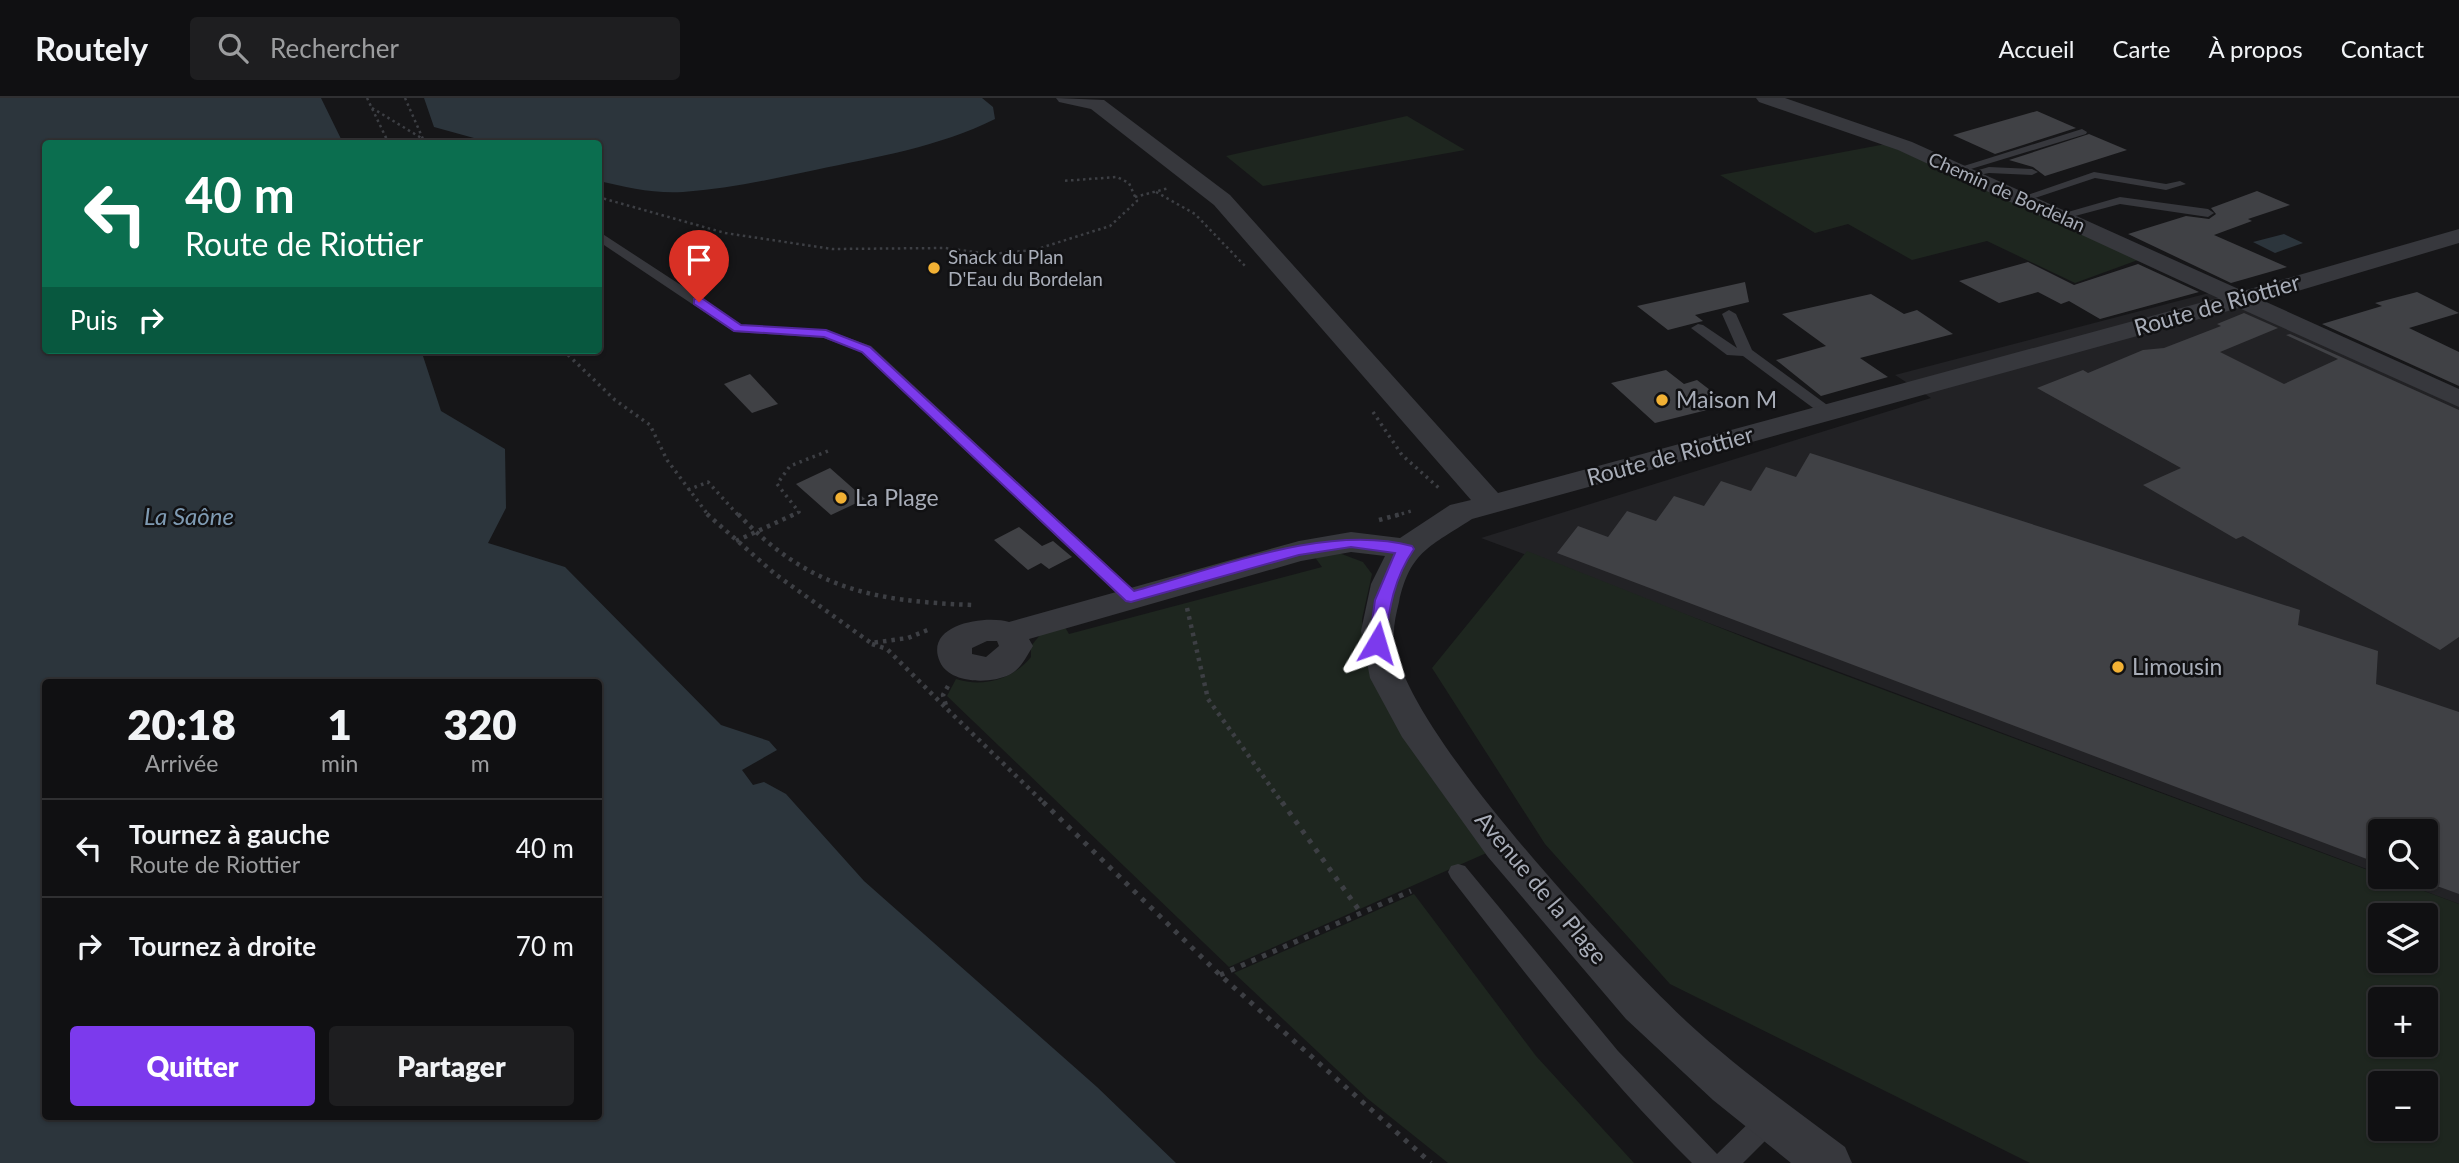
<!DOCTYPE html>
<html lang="fr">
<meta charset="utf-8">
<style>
:root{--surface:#101012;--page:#1e1e20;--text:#f1f3f6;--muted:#9c9d9f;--line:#303032;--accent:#7c3aed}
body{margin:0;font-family:Lato,sans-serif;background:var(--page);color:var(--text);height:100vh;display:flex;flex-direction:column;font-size:26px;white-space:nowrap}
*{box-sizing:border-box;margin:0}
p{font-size:23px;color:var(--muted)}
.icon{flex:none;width:38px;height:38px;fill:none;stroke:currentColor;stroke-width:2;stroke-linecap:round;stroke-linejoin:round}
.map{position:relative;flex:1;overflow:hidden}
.side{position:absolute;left:42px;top:581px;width:560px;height:441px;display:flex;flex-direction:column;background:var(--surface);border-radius:7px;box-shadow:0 2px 5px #0004,0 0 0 2px var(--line)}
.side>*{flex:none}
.banner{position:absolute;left:42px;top:42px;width:560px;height:214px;border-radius:7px;box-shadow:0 2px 5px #0004,0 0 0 2px var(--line);background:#0b6e4f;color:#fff;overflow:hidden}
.fabs{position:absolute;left:2368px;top:721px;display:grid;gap:14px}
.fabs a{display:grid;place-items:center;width:70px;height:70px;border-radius:7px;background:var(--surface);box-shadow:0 2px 5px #0004,0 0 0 2px var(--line);font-size:35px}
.pin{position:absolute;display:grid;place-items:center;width:60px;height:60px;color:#fff;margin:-72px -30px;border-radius:50% 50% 50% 0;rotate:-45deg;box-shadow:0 0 7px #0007}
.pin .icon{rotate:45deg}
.me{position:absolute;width:77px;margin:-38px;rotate:7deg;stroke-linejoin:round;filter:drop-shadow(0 0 5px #0008)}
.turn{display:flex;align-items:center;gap:24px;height:147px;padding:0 28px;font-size:32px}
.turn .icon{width:91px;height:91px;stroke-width:2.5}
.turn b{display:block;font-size:49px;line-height:60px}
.then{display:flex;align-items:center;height:66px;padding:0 28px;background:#0003;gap:14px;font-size:26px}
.eta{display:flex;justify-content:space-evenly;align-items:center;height:119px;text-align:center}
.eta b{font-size:42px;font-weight:800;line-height:49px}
.button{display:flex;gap:14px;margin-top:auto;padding:14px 28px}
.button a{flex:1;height:80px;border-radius:7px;background:var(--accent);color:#fff;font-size:28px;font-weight:800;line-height:80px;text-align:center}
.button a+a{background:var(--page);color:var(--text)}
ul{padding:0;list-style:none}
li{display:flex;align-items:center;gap:21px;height:98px;padding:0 28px;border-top:2px solid var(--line)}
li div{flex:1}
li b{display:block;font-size:26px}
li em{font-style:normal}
header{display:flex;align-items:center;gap:42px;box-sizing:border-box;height:98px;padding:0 35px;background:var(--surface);border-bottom:2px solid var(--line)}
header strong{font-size:33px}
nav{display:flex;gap:38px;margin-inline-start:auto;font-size:24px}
.search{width:490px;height:63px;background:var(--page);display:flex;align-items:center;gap:18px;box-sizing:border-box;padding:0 24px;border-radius:7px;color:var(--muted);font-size:26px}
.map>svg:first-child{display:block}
.built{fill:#222225}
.green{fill:#1e261f;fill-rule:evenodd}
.water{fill:#2c353c;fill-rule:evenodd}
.building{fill:#404145}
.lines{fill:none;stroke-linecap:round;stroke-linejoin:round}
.path-far3{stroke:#3d3f44;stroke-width:2.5;stroke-dasharray:2.5 3.5;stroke-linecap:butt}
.path-far2{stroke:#3d3f44;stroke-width:3.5;stroke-dasharray:2.5 4.5;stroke-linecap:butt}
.path-far1{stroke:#3d3f44;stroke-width:4.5;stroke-dasharray:3.5 5;stroke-linecap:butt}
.path{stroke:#3d3f44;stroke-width:5;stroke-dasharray:4.5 7;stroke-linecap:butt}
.service{fill:#37383d;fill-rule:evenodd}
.minor{fill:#37383d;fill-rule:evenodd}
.route{fill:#7c3aed;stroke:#51269a;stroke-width:2}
.poi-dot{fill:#f2b134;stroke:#111113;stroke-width:2.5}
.labels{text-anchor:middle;stroke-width:5;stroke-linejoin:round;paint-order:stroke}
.far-street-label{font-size:19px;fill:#a8adb8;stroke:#111113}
.far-poi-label{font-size:19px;fill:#a8adb8;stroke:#111113;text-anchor:start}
.street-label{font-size:23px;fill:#a8adb8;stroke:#111113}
.poi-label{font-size:23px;fill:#a8adb8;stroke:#111113;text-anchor:start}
.water-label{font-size:24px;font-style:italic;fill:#7f9bb3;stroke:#111113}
</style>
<header>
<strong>Routely</strong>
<div class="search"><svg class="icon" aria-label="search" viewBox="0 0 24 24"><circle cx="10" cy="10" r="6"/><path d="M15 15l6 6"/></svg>Rechercher</div>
<nav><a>Accueil</a><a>Carte</a><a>À propos</a><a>Contact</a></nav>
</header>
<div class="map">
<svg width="2459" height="1065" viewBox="0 0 2459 1065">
<rect width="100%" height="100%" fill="#161618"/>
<polygon class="built" points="2228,190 2459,297 2459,806 2387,779 2426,779 2426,733 2380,733 2380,776 1481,440 1931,300 1895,277"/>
<g class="green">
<polygon points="1407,18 1465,52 1263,88 1226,58"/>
<polygon points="1886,46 2138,162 2075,185 1987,143 1912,162 1848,126 1815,135 1720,77"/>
<path d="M1527 453 1766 548 2459 806V1065H2030L1670 886 1545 746 1432 570ZM2426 817V863H2380V817ZM2426 901V947H2380V901ZM2426 985V1031H2380V985Z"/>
<path d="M1339 455 1363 464 1372 476 1362 521 1365 555 1491 753 1229 869 947 598 956 581C984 590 1013 581 1031 559V548L1040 537 1063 526 1069 536 1322 469 1314 458Z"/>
<polygon points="1414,796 1536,958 1634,1065 1448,1065 1368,1001 1234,875"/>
</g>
<g class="water">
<path d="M0 0H321L343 45 46 46V252H421L441 313 505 351 506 410 488 445 565 469 721 627 769 643 777 652 742 672 753 687 764 684 786 696 864 783 1097 989 1176 1065H0ZM598 584V1018H46V584Z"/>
<path d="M424 0H982L993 9 995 21C939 49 876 59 815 72 772 81 728 91 683 94 654 96 626 89 599 83L598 46 492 45 434 29Z"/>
<polygon points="2284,136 2303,145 2275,155 2253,144"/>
</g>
<g class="building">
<polygon points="2037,13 2076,30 1995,56 1953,37"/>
<polygon points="2089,36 2127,52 2045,78 2033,69 2009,62"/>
<polygon points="2257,93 2290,107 2248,121 2252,123 2214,137 2287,169 2231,185 2128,136 2186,118 2209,121 2216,116 2211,110"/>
<polygon points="2028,164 2074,187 2138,166 2199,194 2100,221 2069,203 2061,206 2038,194 1999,205 1959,183"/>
<polygon points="1745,184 1749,204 1695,217 1703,223 1668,232 1637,208"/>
<polygon points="2417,194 2459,215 2409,230 2459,254 2459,288 2322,226 2382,208 2375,205"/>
<polygon points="1871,196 1904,216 1917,212 1953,236 1860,260 1888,279 1821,298 1776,262 1826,248 1782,216"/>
<polygon points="2244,215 2278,230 2220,254 2284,286 2338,261 2286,237 2290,236 2459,312 2459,539 2440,552 2243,438 2236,441 2143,387 2181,370 2037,290 2083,272 2088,275 2143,252 2164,250 2221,228 2217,226"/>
<polygon points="1666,272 1684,286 1697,282 1723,302 1718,304 1723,308 1655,325 1611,285"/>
<polygon points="750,276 778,306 752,315 724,286"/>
<polygon points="1810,355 2300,512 2298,527 2378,553 2376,586 2459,614 2459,796 2426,784 2426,733 2380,733 2380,766 1557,455 1578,428 1608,439 1627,413 1656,423 1674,398 1704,408 1721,383 1751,393 1766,369 1796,379"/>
<polygon points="830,370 865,401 831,417 796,386"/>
<polygon points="1019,429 1042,448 1053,443 1072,459 1049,471 1041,465 1028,472 994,442"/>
</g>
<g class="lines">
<g class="path-far3">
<polyline points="367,0 389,46"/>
<polyline points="405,0 423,41 432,46"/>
<polyline points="372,10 423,41"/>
<polyline points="1156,94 1195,116 1245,168"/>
<polyline points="598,99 725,135 832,151 945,150 990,156 1034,152 1110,128 1137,103 1129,85 1117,79 1062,83"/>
<polyline points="1135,99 1169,90"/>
</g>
<g class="path-far2">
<polyline points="563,252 615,302 650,327 667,362 709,418"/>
<polyline points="1373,314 1402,357 1440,391"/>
<polyline points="688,392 708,384 739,418"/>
<polyline points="791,418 799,414 777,386 790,368 828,353"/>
<polyline points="1395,418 1411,413"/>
</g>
<g class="path-far1">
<polyline points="707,416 775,476 871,545 908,540 930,531"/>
<path d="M738 416C809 491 872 503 972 507"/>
<polyline points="1379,422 1401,416"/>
<polyline points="736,443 795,416"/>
<polyline points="1187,510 1208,601 1283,706"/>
<polyline points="872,546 887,551 947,611"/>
<polyline points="948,588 943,597 947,611 1045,706"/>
</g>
<g class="path">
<polyline points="1043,704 1220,877 1431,1065"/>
<polyline points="1282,704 1361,815"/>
<polyline points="1220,877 1411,793"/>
</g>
<g class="service">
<polygon points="2082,31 2087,34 2086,36 1961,74 1951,72"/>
<polygon points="1989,69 2032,71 2038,74 2032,77 1989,75 1974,78 1968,75"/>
<polygon points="2094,74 2166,86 2180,83 2186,86 2166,92 2095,80 2026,103 2016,101"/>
<polygon points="2120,99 2208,111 2214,115 2208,119 2120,106 2060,122 2054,118"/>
<polygon points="598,133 742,227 826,232 871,248 1137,495 1140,499 1137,503 1125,503 861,254 824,240 734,234 598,143"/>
<polygon points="1729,212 1736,216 1752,252 1834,312 1834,318 1824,318 1743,258 1727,257 1691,230 1698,226 1703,227 1737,250 1722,216"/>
<path d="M1458 766 1465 768 1618 953 1717 1056 1761 1013 1770 1010 1779 1013 1782 1021 1779 1029 1743 1065H1692C1603 977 1527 878 1451 780L1448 774 1451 768Z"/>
</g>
<path class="minor" d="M1056 0 1104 2 1230 97 1498 395 2218 200 1898 52 1759 4 1756 0H1785L1912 44 2243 193 2459 131V145L2264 203 2459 291V309L2239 210 1472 421C1431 448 1410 453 1399 504 1396 516 1393 529 1394 541 1399 628 1619 860 1687 924 1736 969 1791 1009 1845 1049L1852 1065H1791L1713 1002 1626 921 1488 759 1402 639 1370 580 1361 533 1371 486 1385 458 1351 454 1301 463 1029 541 1033 548C1026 559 1021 571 1009 577 990 586 950 586 940 564 923 526 986 517 1009 524L1299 443 1351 434 1400 440 1450 407 1471 402 1214 107 1091 11 1059 4ZM987 543H997L999 548 986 559 972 556V550Z"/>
</g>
<path class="route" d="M694 201H703L741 227 826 232 870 249 1134 493C1218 470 1327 425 1412 448L1414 451C1394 480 1389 510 1385 545L1377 550 1369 545 1375 502 1395 455 1351 449 1299 457 1131 504 1126 503 862 254 824 239 734 233 694 206Z"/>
<g class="poi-dot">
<circle cx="934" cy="170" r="7"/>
<circle cx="1662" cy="302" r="7"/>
<circle cx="841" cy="400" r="7"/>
<circle cx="2118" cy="569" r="7"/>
</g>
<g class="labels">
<g class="far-street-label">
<text transform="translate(2007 94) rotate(24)" y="7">Chemin de Bordelan</text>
</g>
<g class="far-poi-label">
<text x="948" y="166">Snack du Plan<tspan x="948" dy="22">D'Eau du Bordelan</tspan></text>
</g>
<g class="street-label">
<text transform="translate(2217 207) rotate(-16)" y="8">Route de Riottier</text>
<text transform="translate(1670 358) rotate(-15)" y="8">Route de Riottier</text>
<text transform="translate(1541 790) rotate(50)" y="8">Avenue de la Plage</text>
</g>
<g class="poi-label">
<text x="1676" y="310">Maison M</text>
<text x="855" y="408">La Plage</text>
<text x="2132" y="577">Limousin</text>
</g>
<g class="water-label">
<text x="189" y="427">La Saône</text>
</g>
</g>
</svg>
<div class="fabs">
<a><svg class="icon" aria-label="search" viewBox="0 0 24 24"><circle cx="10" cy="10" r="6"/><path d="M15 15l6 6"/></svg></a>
<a><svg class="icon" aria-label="layers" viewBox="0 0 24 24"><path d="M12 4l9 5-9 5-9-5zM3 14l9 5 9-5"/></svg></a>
<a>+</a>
<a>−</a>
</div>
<div class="pin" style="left:699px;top:204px;background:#d93025"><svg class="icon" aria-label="arrive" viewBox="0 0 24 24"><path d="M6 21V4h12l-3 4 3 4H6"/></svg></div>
<svg class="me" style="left:1377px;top:545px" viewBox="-20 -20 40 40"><path d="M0-17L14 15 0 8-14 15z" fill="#7c3aed" stroke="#fff" stroke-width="4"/></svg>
<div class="banner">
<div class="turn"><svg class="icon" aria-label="left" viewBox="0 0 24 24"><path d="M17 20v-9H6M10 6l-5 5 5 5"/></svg><div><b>40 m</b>Route de Riottier</div></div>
<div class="then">Puis<svg class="icon" aria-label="right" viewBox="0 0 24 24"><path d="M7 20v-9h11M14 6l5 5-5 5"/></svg></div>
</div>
<section class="side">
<div class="eta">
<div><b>20:18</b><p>Arrivée</p></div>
<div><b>1</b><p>min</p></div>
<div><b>320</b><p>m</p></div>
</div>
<ul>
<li><svg class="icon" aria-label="left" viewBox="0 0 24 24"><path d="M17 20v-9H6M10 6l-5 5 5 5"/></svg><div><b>Tournez à gauche</b><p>Route de Riottier</p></div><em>40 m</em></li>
<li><svg class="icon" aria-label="right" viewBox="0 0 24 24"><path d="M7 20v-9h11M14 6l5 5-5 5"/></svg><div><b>Tournez à droite</b></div><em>70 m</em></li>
</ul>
<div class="button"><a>Quitter</a><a>Partager</a></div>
</section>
</div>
